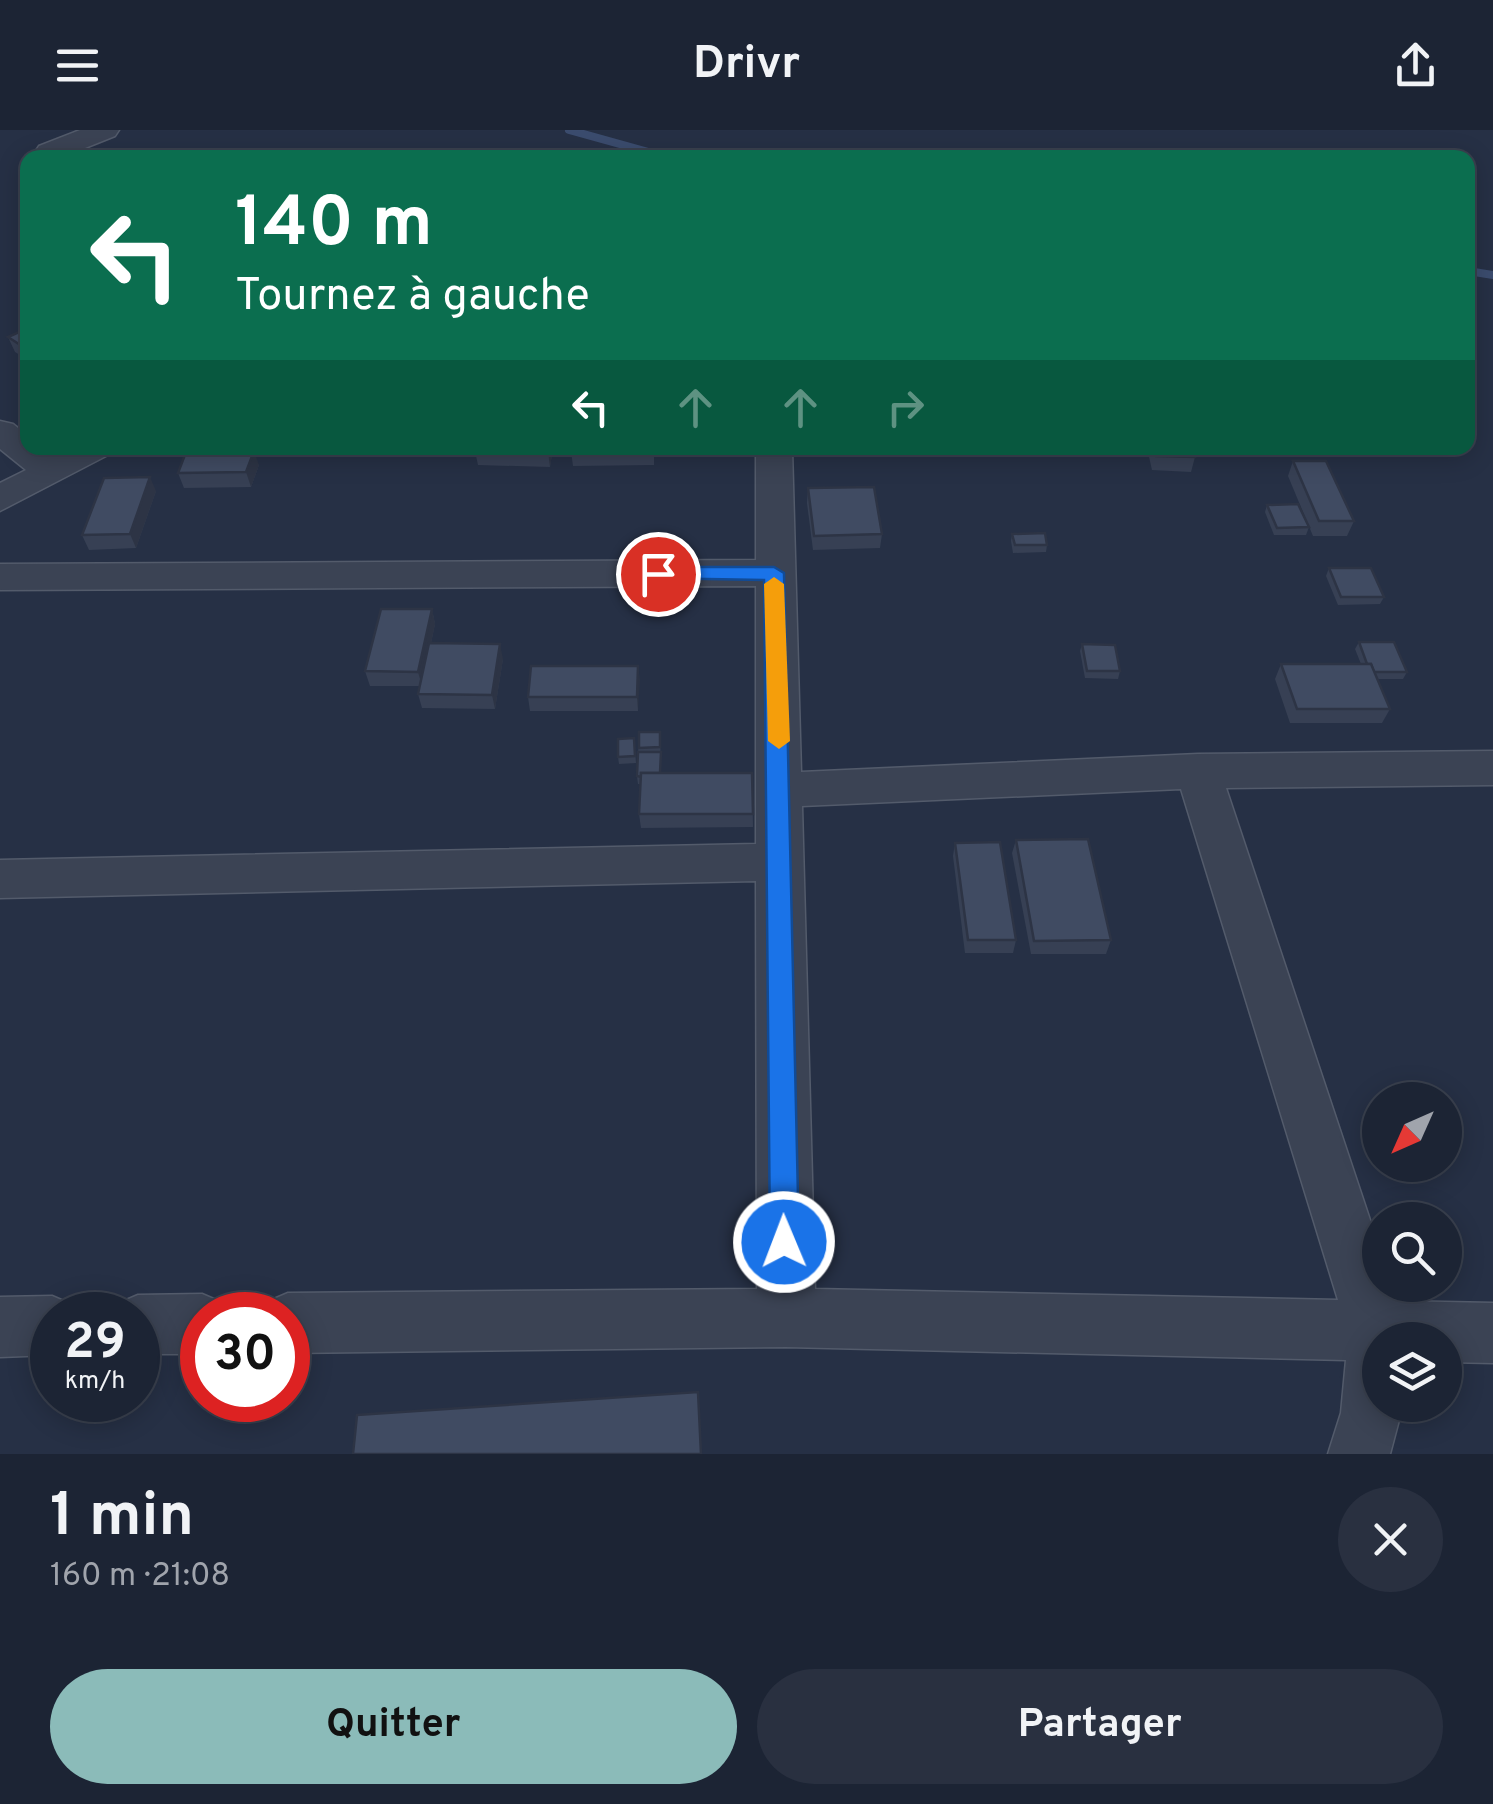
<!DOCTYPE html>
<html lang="fr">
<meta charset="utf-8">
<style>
:root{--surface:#1c2434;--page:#293040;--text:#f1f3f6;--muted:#a0a4ac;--line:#3a414f;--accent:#8bbbb9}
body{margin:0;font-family:Overpass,sans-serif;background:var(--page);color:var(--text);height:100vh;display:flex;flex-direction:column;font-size:38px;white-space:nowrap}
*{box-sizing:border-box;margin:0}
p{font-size:32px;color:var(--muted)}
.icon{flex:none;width:55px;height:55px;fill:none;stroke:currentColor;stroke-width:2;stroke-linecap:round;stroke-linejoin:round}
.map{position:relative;height:1324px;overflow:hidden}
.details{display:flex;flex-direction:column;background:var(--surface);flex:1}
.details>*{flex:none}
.guide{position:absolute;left:20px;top:20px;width:1455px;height:305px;border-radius:20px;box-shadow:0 5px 25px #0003,0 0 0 2px var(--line);background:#0b6e4f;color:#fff;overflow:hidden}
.needle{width:65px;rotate:225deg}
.controls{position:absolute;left:1362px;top:952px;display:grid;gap:20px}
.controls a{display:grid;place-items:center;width:100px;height:100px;border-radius:50%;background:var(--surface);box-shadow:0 5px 25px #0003,0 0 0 2px var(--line);font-size:50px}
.speed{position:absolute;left:30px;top:1162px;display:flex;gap:20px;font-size:50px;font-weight:700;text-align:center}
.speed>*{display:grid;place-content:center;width:130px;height:130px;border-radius:50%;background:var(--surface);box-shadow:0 5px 25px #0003,0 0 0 2px var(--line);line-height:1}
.speed small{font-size:25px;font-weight:400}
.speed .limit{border:15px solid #d22;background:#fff;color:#111}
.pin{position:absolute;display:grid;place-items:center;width:85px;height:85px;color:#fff;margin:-42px;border:5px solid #fff;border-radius:50%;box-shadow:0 2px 10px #0007}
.me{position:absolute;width:110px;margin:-55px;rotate:359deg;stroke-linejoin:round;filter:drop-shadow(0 0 8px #0008)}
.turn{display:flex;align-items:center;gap:35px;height:210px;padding:0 50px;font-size:45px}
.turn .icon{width:130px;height:130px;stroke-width:2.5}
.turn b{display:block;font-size:70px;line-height:85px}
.lanes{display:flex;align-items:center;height:95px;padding:0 50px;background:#0003;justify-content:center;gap:50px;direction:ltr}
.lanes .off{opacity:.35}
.round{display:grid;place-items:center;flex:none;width:105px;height:105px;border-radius:52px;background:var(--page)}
.head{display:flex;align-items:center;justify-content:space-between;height:170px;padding:0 50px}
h1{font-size:60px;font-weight:700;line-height:75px}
.cta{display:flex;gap:20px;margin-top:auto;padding:20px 50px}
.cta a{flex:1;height:115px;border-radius:60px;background:var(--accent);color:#111;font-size:40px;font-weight:700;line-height:115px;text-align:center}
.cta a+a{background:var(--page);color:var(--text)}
header{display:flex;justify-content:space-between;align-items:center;height:130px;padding:0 50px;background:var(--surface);font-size:45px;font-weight:700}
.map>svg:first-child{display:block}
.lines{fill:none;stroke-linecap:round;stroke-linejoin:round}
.stream{stroke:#3b4c6e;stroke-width:8}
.street-casing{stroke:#535b6b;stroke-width:3}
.street{fill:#3b4354;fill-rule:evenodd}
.wall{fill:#374054}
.shaded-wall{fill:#2d3445}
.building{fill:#404b62;stroke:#2d3445;stroke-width:2.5}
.route{fill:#1a73e8;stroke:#114b97;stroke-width:2.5}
.slow{fill:#f59e0b}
</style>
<header><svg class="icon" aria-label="menu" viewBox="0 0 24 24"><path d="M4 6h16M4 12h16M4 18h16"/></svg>Drivr<svg class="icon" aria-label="share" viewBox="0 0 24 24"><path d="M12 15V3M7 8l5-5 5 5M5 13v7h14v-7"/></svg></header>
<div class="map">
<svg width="1493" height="1324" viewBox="0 0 1493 1324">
<rect width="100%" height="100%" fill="#263045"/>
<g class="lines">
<g class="stream">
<polyline points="569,0 670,28"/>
<polyline points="1468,141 1493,145"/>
</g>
<defs>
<g id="street">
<polygon points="80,0 119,0 115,6 60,28 31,28 39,16"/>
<polygon points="0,291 13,294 28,306 28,318 43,318 53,325 67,318 111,318 106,326 0,381 0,353 26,340 0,319"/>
<path d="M756 318H792L801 642 1198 624 1493 621V655L1226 658 1380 1120V1155H1392L1397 1171 1493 1173V1233L1445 1232V1210H1380V1275H1403L1390 1324H1328L1341 1283 1346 1230 786 1217 288 1223V1185H262L267 1172 288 1163 757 1159 756 751 0 768V730L756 714V456L0 460V434L756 430ZM1181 659 1338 1170 815 1159 802 676Z"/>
<polygon points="202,1164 223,1173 228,1185 202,1185 202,1224 138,1224 138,1185 113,1185 117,1174 138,1165"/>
<polygon points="52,1166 73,1175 77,1185 52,1185 52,1225 0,1227 0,1167"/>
</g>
</defs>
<use href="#street" class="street-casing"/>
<use href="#street" class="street"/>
</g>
<g class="wall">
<polygon points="28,198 28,230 15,222 8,207"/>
<polygon points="200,318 253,318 247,321 259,335 251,357 184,358 178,343 205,322"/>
<polygon points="553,318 550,337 478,335 475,321"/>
<polygon points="654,318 654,335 573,336 571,321"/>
<polygon points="1147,318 1193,318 1195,327 1191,342 1152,340"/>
<polygon points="1293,331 1354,391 1347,406 1313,406 1288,346"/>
<polygon points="808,358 882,404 880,418 813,420 807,373"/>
<polygon points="156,361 136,418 89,420 82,405"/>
<polygon points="1267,375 1309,397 1306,405 1274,405 1265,382"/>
<polygon points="1012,404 1047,415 1046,422 1013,423 1011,411"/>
<polygon points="1329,438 1384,467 1380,474 1338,475 1326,446"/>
<polygon points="432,479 435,494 431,513 503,529 495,579 422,578 418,564 419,556 370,556 365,541"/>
<polygon points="1359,512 1407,542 1403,549 1377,549 1390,579 1382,593 1290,593 1275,549 1281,534 1361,534 1355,519"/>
<polygon points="1082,514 1120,541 1118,549 1085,548 1080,521"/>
<polygon points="638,536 638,581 530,581 528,567"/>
<polygon points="639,602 660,602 661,643 752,643 753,697 641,698 639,684 641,654 638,654 637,646"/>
<polygon points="634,608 636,633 619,634 618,627"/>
<polygon points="1016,710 1111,810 1106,824 1031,824 1012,723"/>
<polygon points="955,713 1016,810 1013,823 965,823 953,726"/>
</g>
<g class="shaded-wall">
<polygon points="220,318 253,318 220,334 215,320"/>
<polygon points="549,318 553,318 550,337 548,322"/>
<polygon points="254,321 259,335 251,357 246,342"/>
<polygon points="150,347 156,361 136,418 130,404"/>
<polygon points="432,479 435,494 422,556 418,542"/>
<polygon points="500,514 503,529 495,579 492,565"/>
<polygon points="638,536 640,550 638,581 637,567"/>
</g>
<g class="building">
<polygon points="28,198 28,220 8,207"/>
<polygon points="476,318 549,318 548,322 475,321"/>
<rect x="571" y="318" width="82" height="3"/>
<polygon points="1154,318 1193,318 1195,327 1156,326"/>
<polygon points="254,321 246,342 178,343 186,322"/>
<polygon points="1293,331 1326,331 1354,391 1319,391"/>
<polygon points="150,347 130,404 82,405 104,348"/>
<polygon points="874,357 882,404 814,406 808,358"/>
<polygon points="1298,374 1309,397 1277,398 1267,375"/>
<polygon points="1045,403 1047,415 1015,415 1012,404"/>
<polygon points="1329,438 1371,438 1384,467 1341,467"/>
<polygon points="381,479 432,479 418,542 365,541"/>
<polygon points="1359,512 1394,512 1407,542 1374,542 1371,534 1367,534"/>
<polygon points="429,513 500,514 492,565 418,564"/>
<polygon points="1082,514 1115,515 1120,541 1087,541"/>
<polygon points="1281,534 1371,534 1390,579 1297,579"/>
<polygon points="531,536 638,536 637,567 528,567"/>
<polygon points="639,602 660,602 660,617 639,618"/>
<polygon points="634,608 635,626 618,627 618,609"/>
<polygon points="638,622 661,622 660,643 641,643 641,647 637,646"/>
<polygon points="641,643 752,643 753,684 639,684"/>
<polygon points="1088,709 1111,810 1034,811 1016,710"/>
<polygon points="1000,712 1016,810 968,810 955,713"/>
<polygon points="698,1262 701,1324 353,1324 357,1285"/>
</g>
<polygon class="route" points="658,437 774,437 784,443 799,1112 795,1122 784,1126 774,1122 770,1112 764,450 651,448 651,439"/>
<polygon class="slow" points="774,447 784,454 790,611 779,619 768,611 764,454"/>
</svg>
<div class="controls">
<a><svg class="needle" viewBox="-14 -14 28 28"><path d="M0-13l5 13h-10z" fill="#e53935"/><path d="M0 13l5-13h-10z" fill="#a0a4ac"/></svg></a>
<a><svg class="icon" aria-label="search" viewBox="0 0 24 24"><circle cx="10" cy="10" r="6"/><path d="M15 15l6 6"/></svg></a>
<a><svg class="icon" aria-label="layers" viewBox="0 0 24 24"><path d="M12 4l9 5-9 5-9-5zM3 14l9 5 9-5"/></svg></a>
</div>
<div class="speed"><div>29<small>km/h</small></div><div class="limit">30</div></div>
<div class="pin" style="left:658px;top:444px;background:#d93025"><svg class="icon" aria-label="arrive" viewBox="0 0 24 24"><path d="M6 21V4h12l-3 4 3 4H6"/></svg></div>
<svg class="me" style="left:784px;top:1112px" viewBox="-20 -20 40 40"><circle r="17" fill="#1a73e8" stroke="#fff" stroke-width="3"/><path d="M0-11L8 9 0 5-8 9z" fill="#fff"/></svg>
<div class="guide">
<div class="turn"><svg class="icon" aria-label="left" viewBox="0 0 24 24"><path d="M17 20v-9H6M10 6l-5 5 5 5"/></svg><div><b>140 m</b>Tournez à gauche</div></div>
<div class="lanes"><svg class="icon" aria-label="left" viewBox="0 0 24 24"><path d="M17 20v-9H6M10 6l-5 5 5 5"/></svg><svg class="icon off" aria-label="ahead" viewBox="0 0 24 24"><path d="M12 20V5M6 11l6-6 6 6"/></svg><svg class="icon off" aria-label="ahead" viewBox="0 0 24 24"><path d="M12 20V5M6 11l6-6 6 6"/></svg><svg class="icon off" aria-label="right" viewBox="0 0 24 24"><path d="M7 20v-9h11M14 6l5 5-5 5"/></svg></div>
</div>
</div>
<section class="details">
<div class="head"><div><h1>1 min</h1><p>160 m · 21:08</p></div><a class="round"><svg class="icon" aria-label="close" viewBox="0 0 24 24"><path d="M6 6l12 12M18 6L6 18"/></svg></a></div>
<div class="cta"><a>Quitter</a><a>Partager</a></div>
</section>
